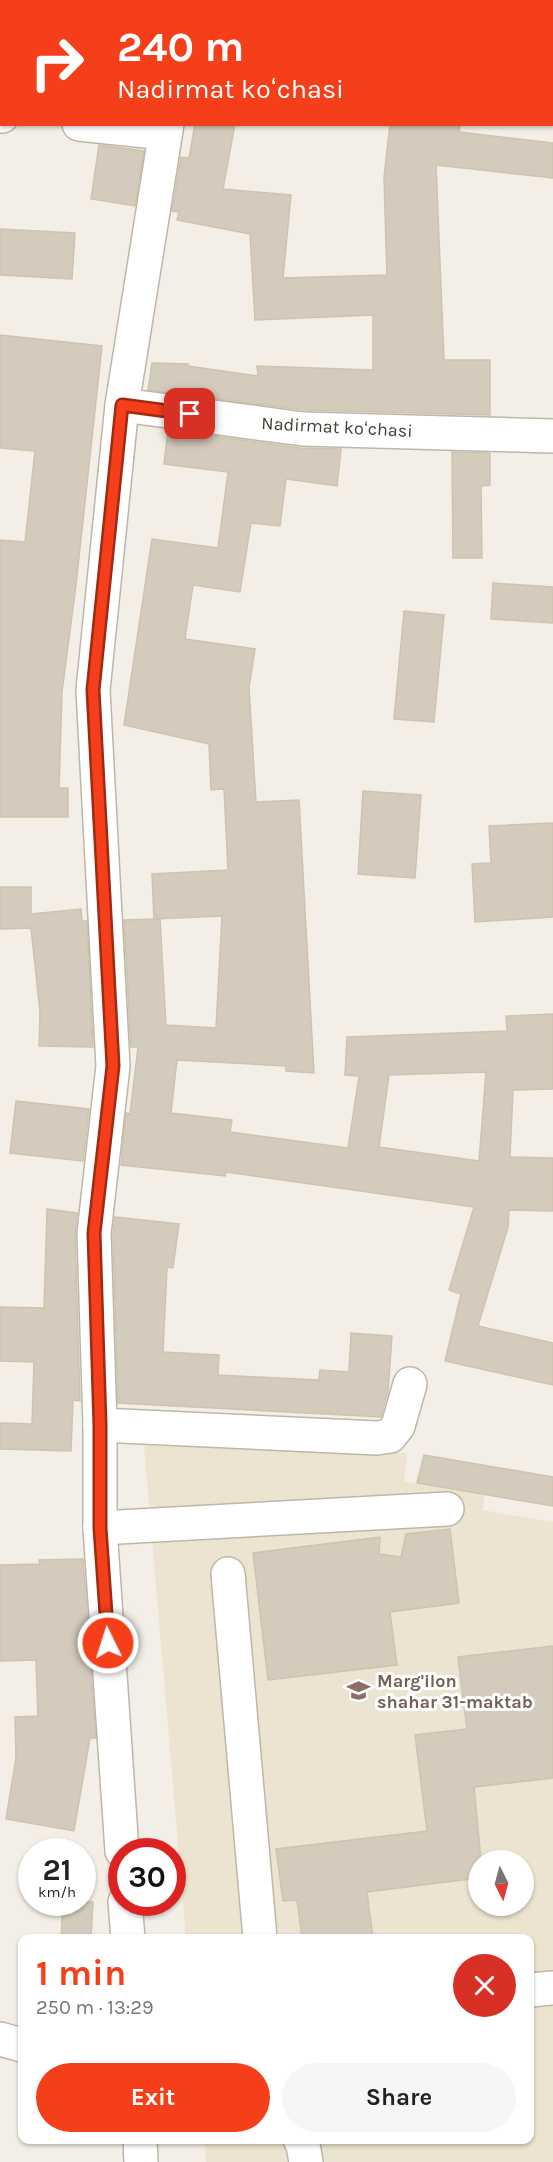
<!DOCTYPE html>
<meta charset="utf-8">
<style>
:root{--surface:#fff;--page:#f6f6f6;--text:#222;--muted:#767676;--accent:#f53f1a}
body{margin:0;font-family:Karla,sans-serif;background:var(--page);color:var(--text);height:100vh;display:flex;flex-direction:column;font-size:22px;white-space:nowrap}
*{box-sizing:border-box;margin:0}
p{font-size:20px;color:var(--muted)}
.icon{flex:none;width:33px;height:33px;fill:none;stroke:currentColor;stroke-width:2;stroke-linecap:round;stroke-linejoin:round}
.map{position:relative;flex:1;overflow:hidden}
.details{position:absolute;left:18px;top:1934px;width:516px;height:210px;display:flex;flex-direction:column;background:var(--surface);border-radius:12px;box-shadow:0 2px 4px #0004}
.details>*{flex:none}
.top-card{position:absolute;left:0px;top:0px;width:554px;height:126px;box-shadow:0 2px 4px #0004;background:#f53f1a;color:#fff;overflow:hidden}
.needle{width:39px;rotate:174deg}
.fabs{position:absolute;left:468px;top:1850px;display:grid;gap:12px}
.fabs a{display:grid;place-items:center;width:66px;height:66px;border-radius:50%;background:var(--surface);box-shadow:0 2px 4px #0004;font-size:30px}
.speed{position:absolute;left:18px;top:1838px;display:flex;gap:12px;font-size:30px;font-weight:700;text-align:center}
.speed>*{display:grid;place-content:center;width:78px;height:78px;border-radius:50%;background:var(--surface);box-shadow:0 2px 4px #0004;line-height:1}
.speed small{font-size:15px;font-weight:400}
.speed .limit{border:9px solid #d22;background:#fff;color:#111}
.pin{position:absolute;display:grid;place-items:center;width:51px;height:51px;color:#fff;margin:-26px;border-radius:12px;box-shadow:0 3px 9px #0006}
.me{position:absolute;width:66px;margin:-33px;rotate:356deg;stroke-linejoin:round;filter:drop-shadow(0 0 4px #0008)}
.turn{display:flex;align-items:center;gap:21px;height:126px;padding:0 18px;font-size:27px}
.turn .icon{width:78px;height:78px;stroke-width:2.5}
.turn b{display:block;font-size:42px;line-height:51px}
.round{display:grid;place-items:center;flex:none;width:63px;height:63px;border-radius:32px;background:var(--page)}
.headline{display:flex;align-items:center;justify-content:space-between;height:102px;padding:0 18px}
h1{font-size:36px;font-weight:700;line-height:45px;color:var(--accent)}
.action{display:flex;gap:12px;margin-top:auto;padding:12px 18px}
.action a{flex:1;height:69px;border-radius:36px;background:var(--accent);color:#fff;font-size:24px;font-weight:700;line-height:69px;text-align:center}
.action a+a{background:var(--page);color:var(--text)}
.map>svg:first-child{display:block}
.education{fill:#ece4d0;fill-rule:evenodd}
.building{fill:#d4cbbc;stroke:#cfc3af;stroke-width:1.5;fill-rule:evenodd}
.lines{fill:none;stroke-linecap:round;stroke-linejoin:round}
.minor-casing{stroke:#beb7a9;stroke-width:36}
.minor{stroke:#fff;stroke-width:33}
.route-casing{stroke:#9f2911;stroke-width:15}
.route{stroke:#f53f1a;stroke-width:10}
.labels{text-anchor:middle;stroke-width:6;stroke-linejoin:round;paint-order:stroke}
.street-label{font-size:18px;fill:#453f35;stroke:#fff}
.education-label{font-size:18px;font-weight:bold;fill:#785e54;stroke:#fff;text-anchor:start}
</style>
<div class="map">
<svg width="553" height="2162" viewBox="0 0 553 2162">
<rect width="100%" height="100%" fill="#f3efe6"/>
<path class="education" d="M144 1445 407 1453 404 1481 485 1495 483 1510 553 1522V2162H206L204 2139H530V1938H186ZM478 1860H524V1905H478Z"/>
<g class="building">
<polygon points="195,124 235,124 223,189 291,195 283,278 387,275 384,178 390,124 460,124 459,132 553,143 553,178 436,165 444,360 490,360 490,415 304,410 148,390 152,363 188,364 188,366 258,376 257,366 373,370 373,315 255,320 250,234 177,220 179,212 172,211 181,157 189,158"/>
<polygon points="99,145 144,151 135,206 91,199"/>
<polygon points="0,229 75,233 72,279 0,275"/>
<polygon points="0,335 102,346 76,585 62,692 59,788 68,788 68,817 0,817 0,540 25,542 35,451 0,448"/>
<path d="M168 430 301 448 341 449 337 486 286 479 280 526 251 523 240 592 193 585 185 639 255 649 249 688 256 802 299 800 314 1073 286 1071V1066L177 1060 171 1113 232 1120 230 1132 348 1148 359 1076 345 1075 347 1037 507 1031 506 1016 553 1014V1089L513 1090 510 1157 553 1158V1211L509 1210 508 1227 478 1326 553 1343V1385L445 1361 461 1294 449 1290 474 1207 226 1172 225 1176 121 1165 126 1113 130 1114 138 1047H131L124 920 160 919 166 1025 216 1028 222 916 154 919 152 874 228 870 224 789 211 790 209 744 124 725 152 539 218 548 228 472 164 464ZM486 1072 479 1161 379 1147 389 1075Z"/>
<polygon points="452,452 490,453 490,485 481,486 482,558 453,558"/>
<polygon points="493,583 553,587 553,623 491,619"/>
<polygon points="404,611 444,615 434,722 394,719"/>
<polygon points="363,791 421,795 415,878 358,874"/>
<polygon points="553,823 553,917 475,922 472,864 491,863 489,826"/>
<polygon points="0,887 31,887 31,914 81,909 82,921 87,921 93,1047 39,1046 40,1012 31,928 0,929"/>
<polygon points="16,1101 89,1109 83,1161 10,1153"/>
<polygon points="47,1209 77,1213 75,1234 80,1401 73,1400 71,1451 0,1449 0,1423 32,1424 34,1362 0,1361 0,1307 44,1308"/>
<polygon points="115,1217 179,1224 173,1268 167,1267 163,1352 219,1355 218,1375 319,1380 320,1370 349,1372 351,1333 392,1336 388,1391 381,1417 118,1403 113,1234"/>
<polygon points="424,1455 553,1477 553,1506 417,1483"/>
<polygon points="450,1529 459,1603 390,1612 397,1665 268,1680 253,1553 380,1537 379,1554 401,1557 406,1534"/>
<polygon points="83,1559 96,1738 90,1738 74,1831 6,1819 16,1758 15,1717 38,1716 36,1660 0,1661 0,1565 40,1564 39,1560"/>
<polygon points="553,1646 553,1778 474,1787 481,1860 478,1860 478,1878 367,1892 373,1938 302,1938 297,1900 283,1901 276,1849 427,1831 415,1735 467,1729 458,1657"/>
<polygon points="63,1902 93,1902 91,1938 61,1938"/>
</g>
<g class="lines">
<defs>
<g id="minor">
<polyline points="193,2 193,0"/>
<polyline points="0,116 2,116"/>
<polyline points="79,124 165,133"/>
<polyline points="122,405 303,429 553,436"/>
<polyline points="100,1425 377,1438 390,1436 398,1426 410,1384"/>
<polyline points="100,1528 447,1509"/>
<polyline points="228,1574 260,1938"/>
<polyline points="122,1851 100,1528 100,1425 94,1233 113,1066 93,690 122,405 167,124"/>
<polyline points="125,1902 128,1938"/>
<polyline points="530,1990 553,1988"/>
<polyline points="0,2039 22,2045"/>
<polyline points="140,2139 141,2162"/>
<polyline points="300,2139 303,2145 306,2162"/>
</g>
</defs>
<use href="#minor" class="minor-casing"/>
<use href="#minor" class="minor"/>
</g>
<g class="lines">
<defs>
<polyline id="route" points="108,1643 100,1528 100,1425 94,1233 113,1066 93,690 122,405 190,414"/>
</defs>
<use href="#route" class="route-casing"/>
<use href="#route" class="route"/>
</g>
<defs>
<symbol id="school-bare" viewBox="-9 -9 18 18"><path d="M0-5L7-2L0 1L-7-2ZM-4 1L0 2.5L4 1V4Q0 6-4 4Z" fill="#8d6e63" stroke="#fff" stroke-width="2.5" paint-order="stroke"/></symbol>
</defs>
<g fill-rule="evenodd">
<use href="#school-bare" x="342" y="1674" width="33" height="33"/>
</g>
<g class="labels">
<g class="street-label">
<text transform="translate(337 427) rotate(3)" y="6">Nadirmat koʻchasi</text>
</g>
<g class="education-label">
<text x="377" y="1687">Marg'ilon<tspan x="377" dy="21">shahar 31-maktab</tspan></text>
</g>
</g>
</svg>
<div class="fabs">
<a><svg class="needle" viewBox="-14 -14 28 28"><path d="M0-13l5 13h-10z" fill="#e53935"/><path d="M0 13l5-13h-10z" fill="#767676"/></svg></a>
</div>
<div class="speed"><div>21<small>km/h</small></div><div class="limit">30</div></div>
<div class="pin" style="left:190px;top:414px;background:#d93025"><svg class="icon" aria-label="arrive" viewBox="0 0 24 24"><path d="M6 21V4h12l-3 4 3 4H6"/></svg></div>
<svg class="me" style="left:108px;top:1643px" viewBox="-20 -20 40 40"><circle r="17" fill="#f53f1a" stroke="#fff" stroke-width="3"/><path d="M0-11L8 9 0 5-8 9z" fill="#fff"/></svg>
<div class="top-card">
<div class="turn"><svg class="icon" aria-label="right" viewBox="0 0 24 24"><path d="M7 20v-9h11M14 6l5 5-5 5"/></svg><div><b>240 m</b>Nadirmat koʻchasi</div></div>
</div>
<section class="details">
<div class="headline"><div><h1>1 min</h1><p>250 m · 13:29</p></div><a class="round" style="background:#d93025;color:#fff"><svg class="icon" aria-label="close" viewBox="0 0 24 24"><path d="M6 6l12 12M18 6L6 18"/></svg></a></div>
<div class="action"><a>Exit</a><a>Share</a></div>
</section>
</div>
